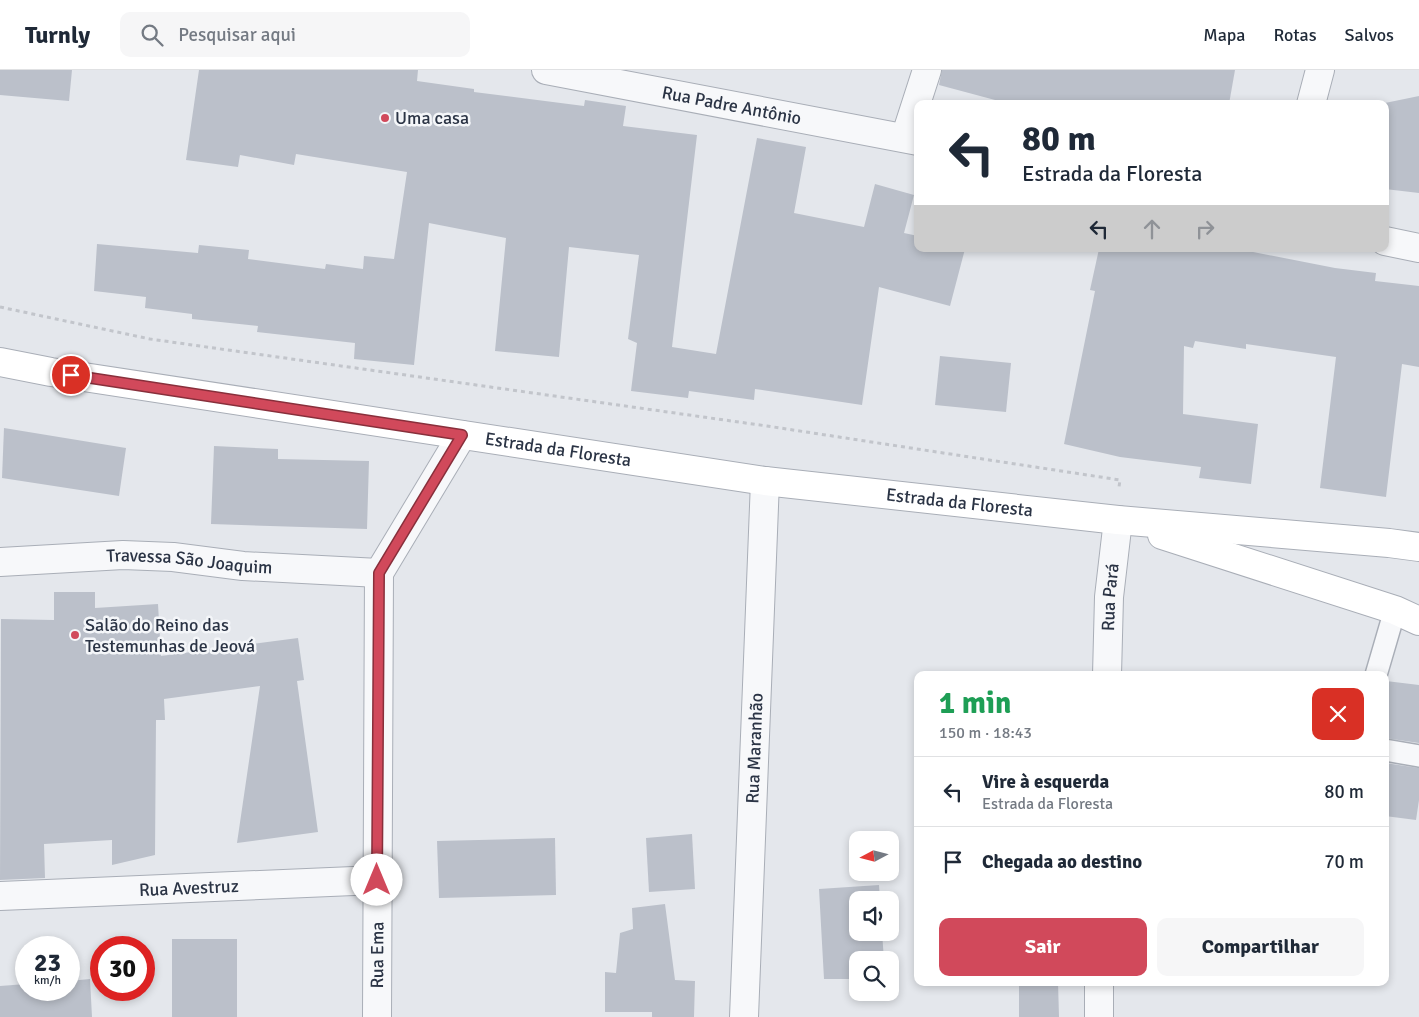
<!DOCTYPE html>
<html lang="pt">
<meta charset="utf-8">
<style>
:root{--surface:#fff;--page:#f6f6f7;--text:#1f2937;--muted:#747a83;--line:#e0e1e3;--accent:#d1495b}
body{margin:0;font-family:Signika,sans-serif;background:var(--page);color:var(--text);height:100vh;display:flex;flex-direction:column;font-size:19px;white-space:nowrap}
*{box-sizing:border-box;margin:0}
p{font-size:16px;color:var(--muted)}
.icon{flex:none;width:28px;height:28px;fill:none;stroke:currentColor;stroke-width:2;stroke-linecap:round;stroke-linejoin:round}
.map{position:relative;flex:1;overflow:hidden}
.details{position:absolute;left:914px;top:601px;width:475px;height:315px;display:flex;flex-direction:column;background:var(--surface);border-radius:10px;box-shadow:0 2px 8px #0003}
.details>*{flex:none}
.guide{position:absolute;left:914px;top:30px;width:475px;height:152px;border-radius:10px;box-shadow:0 2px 8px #0003;background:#fff;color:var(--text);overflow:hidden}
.needle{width:32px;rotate:263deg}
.tools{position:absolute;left:849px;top:761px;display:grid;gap:10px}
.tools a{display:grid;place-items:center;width:50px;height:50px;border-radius:10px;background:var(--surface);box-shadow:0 2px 8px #0003;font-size:25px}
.speed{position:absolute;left:15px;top:866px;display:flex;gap:10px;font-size:25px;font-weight:700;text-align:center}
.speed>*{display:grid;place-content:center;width:65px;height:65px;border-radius:50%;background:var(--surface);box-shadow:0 2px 8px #0003;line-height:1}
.speed small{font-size:12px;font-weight:400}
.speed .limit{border:8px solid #d22;background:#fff;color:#111}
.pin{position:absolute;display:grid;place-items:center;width:42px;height:42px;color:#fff;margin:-21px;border:2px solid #fff;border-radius:50%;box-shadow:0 1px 5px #0007}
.me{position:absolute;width:55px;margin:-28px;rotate:0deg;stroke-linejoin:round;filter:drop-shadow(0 0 4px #0008)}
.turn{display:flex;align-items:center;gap:18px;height:105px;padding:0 25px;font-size:22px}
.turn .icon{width:65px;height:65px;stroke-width:2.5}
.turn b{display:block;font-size:35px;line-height:42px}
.lanes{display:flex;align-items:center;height:48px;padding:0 25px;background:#0003;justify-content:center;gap:25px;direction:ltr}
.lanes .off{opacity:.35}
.round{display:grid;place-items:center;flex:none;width:52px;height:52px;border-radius:10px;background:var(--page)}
.summary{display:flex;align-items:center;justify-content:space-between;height:85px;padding:0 25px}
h1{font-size:30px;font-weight:800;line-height:38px;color:#1e9e55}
.primary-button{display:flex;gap:10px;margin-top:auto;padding:10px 25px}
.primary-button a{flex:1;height:58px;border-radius:10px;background:var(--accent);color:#fff;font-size:20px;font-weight:800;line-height:58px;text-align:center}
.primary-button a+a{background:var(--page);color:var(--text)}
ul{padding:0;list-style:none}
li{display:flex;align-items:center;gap:15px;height:70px;padding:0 25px;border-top:1px solid var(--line)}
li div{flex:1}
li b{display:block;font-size:19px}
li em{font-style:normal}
header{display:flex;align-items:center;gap:30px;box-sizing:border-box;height:70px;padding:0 25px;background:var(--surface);border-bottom:1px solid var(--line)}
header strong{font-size:24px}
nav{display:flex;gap:28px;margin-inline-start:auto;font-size:18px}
.search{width:350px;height:45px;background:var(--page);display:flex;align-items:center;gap:12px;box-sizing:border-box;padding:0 18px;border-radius:10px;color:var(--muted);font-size:19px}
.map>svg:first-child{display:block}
.building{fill:#bbc0ca}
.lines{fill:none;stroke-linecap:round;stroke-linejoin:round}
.service-casing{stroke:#a9aeb7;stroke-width:24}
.minor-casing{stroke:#a9aeb7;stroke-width:30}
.secondary-casing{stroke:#a9aeb7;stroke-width:30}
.path{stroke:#c2c5cb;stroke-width:3;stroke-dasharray:4 4;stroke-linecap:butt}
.service{stroke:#f7f8fa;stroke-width:21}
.minor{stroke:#f7f8fa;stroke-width:28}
.secondary{stroke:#fff;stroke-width:28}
.route-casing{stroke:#882f3b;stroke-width:12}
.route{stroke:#d1495b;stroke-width:9}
.poi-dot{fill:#d1495b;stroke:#f4f6f9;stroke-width:2}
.labels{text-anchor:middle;stroke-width:5;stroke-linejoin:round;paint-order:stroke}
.street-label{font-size:18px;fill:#2b3445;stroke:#f4f6f9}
.poi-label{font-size:18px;fill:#2b3445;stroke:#f4f6f9;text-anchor:start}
</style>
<header>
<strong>Turnly</strong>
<div class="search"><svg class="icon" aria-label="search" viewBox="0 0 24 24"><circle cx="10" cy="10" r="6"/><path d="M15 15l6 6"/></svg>Pesquisar aqui</div>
<nav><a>Mapa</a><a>Rotas</a><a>Salvos</a></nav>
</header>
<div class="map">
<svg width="1419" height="947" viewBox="0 0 1419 947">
<rect width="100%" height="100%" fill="#e4e7ec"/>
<g class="building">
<polygon points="0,0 72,0 69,31 0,25"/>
<polygon points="199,0 418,0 417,11 474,19 474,22 584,36 585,30 626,36 623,56 697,65 672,277 716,284 757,68 806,77 794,143 864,157 875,114 914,125 904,163 918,166 918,179 965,179 950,236 879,217 862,335 755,319 754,330 689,321 688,328 631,321 637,273 628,269 639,185 569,177 559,287 495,281 506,168 429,153 414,295 354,289 355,273 257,262 258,256 192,249 192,244 145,238 146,227 94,221 97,174 198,183 199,175 249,180 248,189 325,199 326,194 363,199 364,186 394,189 407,102 296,84 294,95 240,85 238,97 186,90"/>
<polygon points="942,0 1235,0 1229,34 1010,34 939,15"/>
<polygon points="1419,26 1419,123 1385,119 1385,33"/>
<polygon points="1099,179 1238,179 1335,198 1376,203 1375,211 1419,216 1419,297 1402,294 1386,427 1320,418 1336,287 1246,274 1246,279 1195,271 1193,278 1184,276 1183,344 1258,354 1251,414 1199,408 1201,397 1120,387 1064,374 1095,221 1090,220"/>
<polygon points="940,286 1011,293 1006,342 935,335"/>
<polygon points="4,358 126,378 119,426 2,408"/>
<polygon points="214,376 278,379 278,389 369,391 367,459 211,454"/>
<polygon points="54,522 95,522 95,538 158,534 161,586 298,568 304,610 297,611 318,762 237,773 260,616 164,629 165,650 156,650 155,785 112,795 112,770 44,774 45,808 0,810 1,549 54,550"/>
<polygon points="1386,611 1419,615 1419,673 1385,668 1385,614"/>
<polygon points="1385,693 1419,698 1419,730 1416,750 1385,746"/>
<polygon points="692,764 695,819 649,822 646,768"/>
<polygon points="555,768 556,825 439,828 437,771"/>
<polygon points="879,815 880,830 858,830 858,862 882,862 884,890 858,890 858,909 824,909 819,819"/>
<polygon points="665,834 675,910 695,911 694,947 652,947 652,942 605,942 605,902 616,903 620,863 633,859 632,838"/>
<rect x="172" y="869" width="65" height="78"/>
<polygon points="90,909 92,947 0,947 0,916 26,914 26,920 69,920 69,911"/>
<polygon points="1019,912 1058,912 1059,947 1019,947"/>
</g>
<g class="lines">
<defs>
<g id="service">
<polyline points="1376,605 1395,540"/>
<polyline points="1385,680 1419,686"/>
</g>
<g id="minor">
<path id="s1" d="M546 0 918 71"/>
<polyline points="1311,34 1320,0"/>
<polyline points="905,68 927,0"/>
<polyline points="1385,171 1419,178"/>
<path id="s2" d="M0 492 123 485 173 487 243 496 379 503"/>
<path id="s3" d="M1107 605 1109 527 1118 450"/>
<path id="s4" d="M0 826 377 810"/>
<polyline points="1099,912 1099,947"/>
<path id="s5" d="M377 947 379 503 462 365"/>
<path id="s6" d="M744 947 765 411"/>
</g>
<g id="secondary">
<path id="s7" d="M0 292 51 302 765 411 1118 450 1389 473 1419 477"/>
<polyline points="1162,465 1395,540 1419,551"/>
</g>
</defs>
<use href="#service" class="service-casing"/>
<use href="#minor" class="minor-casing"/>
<use href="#secondary" class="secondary-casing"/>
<polyline class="path" points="0,237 150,269 767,356 1120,410 1119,417"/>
<use href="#service" class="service"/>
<use href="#minor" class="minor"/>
<use href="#secondary" class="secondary"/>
</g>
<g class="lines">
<defs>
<polyline id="route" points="71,305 462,365 379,503 377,810"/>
</defs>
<use href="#route" class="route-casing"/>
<use href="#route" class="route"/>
</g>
<g class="poi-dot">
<circle cx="385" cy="48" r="5"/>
<circle cx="75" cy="565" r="5"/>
</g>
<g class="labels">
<g class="street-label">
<text dy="6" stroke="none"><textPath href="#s1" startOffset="189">Rua Padre Antônio</textPath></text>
<text dy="6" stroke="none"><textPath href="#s7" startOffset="565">Estrada da Floresta</textPath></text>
<text dy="6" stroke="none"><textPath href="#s7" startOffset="970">Estrada da Floresta</textPath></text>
<text dy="6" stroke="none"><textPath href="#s2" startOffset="190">Travessa São Joaquim</textPath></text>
<text dy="6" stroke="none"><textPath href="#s3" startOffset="78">Rua Pará</textPath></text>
<text dy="6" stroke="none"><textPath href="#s6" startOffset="269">Rua Maranhão</textPath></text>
<text dy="6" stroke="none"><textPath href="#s4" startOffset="189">Rua Avestruz</textPath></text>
<text dy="6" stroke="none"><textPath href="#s5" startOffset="62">Rua Ema</textPath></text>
</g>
<g class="poi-label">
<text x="395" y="54">Uma casa</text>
<text x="85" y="561">Salão do Reino das<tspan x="85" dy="21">Testemunhas de Jeová</tspan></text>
</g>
</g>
</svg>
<div class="tools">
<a><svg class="needle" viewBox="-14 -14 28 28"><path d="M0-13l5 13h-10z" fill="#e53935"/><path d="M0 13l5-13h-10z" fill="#747a83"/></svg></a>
<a><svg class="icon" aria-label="sound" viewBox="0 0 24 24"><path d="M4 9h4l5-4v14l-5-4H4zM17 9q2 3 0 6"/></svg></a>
<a><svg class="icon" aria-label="search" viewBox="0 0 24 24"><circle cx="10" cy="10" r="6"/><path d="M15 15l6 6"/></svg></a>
</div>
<div class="speed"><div>23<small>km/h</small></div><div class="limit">30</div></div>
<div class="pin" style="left:71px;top:305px;background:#d93025"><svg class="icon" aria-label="arrive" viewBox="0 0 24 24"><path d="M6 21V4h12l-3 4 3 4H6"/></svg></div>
<svg class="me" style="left:377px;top:810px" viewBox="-20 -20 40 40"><circle r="19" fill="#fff"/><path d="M0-13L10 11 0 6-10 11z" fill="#d1495b"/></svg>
<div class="guide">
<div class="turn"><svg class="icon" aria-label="left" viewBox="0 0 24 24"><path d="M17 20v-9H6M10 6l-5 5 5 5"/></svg><div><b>80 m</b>Estrada da Floresta</div></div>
<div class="lanes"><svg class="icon" aria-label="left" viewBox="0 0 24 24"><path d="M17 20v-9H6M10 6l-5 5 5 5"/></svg><svg class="icon off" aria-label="ahead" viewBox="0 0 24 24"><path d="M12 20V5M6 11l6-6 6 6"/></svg><svg class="icon off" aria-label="right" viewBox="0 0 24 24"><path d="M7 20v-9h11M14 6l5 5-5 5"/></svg></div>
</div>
<section class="details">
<div class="summary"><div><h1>1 min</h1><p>150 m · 18:43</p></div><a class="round" style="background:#d93025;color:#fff"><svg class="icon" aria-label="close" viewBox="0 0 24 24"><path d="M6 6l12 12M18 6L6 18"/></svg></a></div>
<ul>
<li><svg class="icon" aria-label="left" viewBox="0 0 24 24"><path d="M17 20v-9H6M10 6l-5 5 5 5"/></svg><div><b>Vire à esquerda</b><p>Estrada da Floresta</p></div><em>80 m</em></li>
<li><svg class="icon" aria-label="arrive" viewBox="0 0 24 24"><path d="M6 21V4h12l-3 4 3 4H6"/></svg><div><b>Chegada ao destino</b></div><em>70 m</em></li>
</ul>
<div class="primary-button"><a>Sair</a><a>Compartilhar</a></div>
</section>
</div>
